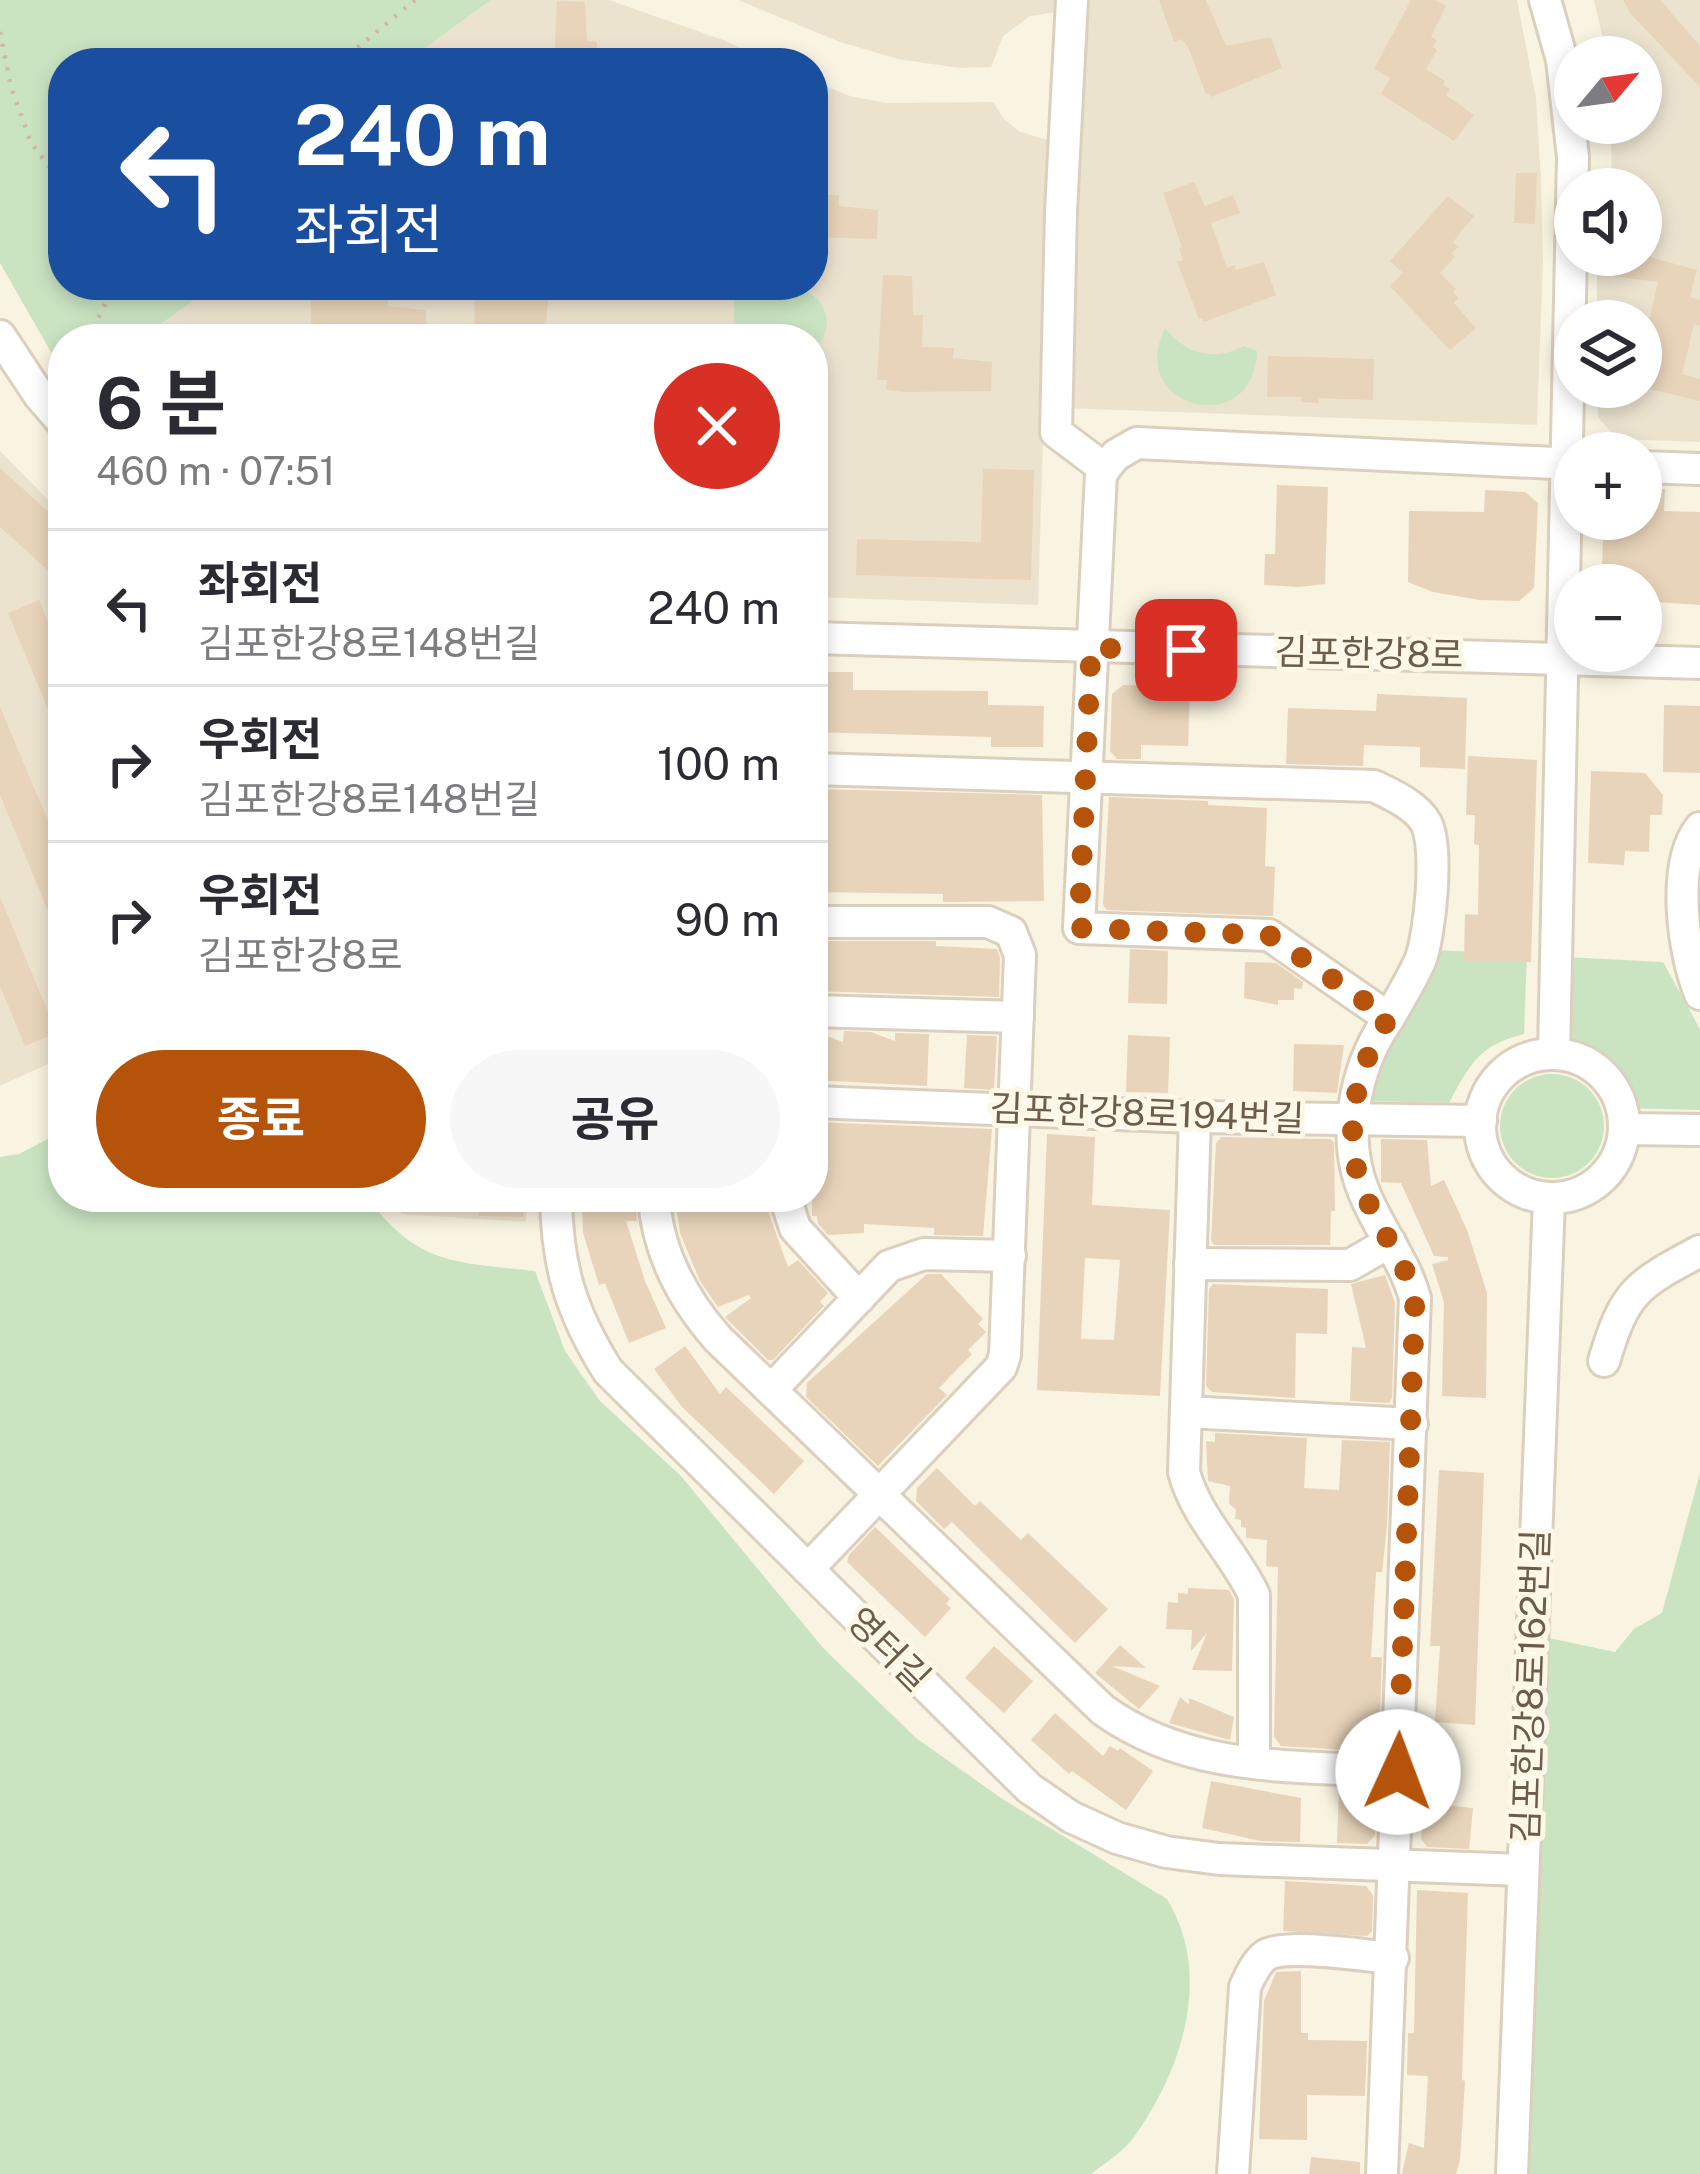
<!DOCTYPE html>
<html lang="ko">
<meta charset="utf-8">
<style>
:root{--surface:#fff;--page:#f7f7f7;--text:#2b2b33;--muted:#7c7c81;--line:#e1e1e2;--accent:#b45309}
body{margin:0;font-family:"Public Sans","Noto Sans KR",sans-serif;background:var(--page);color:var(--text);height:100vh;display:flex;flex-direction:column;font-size:45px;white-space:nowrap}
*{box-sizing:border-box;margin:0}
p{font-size:39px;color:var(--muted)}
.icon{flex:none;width:66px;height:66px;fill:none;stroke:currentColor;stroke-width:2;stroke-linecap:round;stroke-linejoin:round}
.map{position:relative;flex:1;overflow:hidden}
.drawer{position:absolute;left:48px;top:324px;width:780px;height:888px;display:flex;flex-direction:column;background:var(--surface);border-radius:48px;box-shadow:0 6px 18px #0003}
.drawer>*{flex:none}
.top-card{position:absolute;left:48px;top:48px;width:780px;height:252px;border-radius:48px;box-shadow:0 6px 18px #0003;background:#1a4fa0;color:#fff;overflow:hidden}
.needle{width:78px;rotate:61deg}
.tools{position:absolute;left:1554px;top:36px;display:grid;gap:24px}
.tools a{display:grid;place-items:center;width:108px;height:108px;border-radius:50%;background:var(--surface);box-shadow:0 6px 18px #0003;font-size:60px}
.pin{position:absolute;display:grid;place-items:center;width:102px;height:102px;color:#fff;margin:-51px;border-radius:24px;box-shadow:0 6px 18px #0006}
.me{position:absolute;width:132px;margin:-66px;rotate:2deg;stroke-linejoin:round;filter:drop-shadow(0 0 9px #0008)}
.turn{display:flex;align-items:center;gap:42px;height:252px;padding:0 48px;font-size:54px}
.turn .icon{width:156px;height:156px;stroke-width:2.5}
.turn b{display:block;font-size:84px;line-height:102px}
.round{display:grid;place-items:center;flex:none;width:126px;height:126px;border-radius:63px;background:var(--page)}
.overview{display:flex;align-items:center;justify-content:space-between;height:204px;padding:0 48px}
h1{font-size:72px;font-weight:700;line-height:90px}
.primary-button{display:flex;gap:24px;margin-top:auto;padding:24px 48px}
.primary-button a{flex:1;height:138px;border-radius:72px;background:var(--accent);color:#fff;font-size:48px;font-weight:700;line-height:138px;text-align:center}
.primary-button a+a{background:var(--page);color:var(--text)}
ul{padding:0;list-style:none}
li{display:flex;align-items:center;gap:36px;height:156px;padding:0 48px;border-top:3px solid var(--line)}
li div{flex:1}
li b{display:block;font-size:45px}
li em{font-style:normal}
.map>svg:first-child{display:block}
.residential{fill:#ece3cf}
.green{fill:#cae4c2}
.building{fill:#e8d4ba;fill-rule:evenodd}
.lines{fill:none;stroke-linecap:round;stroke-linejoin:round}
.minor-casing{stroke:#dbd0be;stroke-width:36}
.path{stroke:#cfb9a0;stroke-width:4.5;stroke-dasharray:3 9;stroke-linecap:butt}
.minor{stroke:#fff;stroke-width:30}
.route{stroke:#b45309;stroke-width:21;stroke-dasharray:0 37.8}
.labels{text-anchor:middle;stroke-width:10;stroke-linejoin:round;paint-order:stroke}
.street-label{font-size:36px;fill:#6c5c4b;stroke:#fcf7e7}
</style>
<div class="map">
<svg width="1700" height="2174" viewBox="0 0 1700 2174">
<rect width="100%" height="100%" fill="#f9f3e1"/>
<g class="residential">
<polygon points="491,0 609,0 726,41 772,63 405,63"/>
<polygon points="738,0 1058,0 1057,12 1030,16 1003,36 991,67 959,68 898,59 840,42"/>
<polygon points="1084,0 1517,0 1536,98 1541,178 1543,260 1537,425 1064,408"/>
<polygon points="1594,0 1700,0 1700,442 1617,439 1598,417 1597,387 1641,387 1641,321 1597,321 1597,255 1641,255 1641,189 1612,189 1611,123 1641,123 1641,57 1607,57"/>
<polygon points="813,81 850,96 886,103 993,102 1004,119 1020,132 1052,141 1038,605 813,597 813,339 140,339 215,285 813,285"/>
<polygon points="0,451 63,515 63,1057 0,1086"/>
<polygon points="400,1197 527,1197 526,1222 401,1214"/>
</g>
<g class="green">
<polygon points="0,0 491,0 405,63 63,63 63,285 215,285 140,339 63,339 63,373 0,263"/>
<path d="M739 285C768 285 817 279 826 315 829 330 823 341 813 351V339H734V297Z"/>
<path d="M1165 328C1186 354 1213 362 1244 346L1257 351C1254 442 1125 408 1165 328Z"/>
<path d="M1431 950 1527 954 1524 1034C1479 1045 1470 1064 1449 1103L1374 1101 1364 1096Z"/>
<path d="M1564 957 1663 962 1700 1029V1110L1623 1108C1618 1071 1592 1051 1560 1036Z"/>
<circle cx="1552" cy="1126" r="52"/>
<path d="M63 1131V1197H367C418 1266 456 1262 535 1271L565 1351 600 1401 681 1476 824 1649 916 1738 1004 1800 1167 1899C1213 1974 1183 2069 1134 2137 1124 2151 1105 2163 1091 2174H0V1157L19 1154Z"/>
<polygon points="1700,1473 1700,2174 1524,2174 1544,1637 1615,1652 1634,1629 1662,1613"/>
</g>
<g class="building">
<polygon points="1159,0 1206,0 1226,46 1271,37 1282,68 1211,97 1209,93 1206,94 1189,49 1182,39 1174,42"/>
<polygon points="1411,0 1435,0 1446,6 1431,37 1437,40 1433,47 1437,50 1426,69 1445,81 1443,85 1450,89 1446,95 1474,115 1454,141 1381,94 1390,78 1374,69"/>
<polygon points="1623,0 1660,0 1700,46 1700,87 1631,14"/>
<polygon points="557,1 585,2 587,41 597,42 596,63 554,63"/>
<polygon points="1516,173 1537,173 1535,224 1514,223"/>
<polygon points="1194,182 1205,206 1233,195 1240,213 1211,223 1227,268 1234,265 1236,270 1264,262 1276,295 1204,322 1202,318 1199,319 1177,262 1183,260 1179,248 1182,247 1163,193"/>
<polygon points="815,195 839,195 839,206 878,210 877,239 813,237"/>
<polygon points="1448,196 1474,216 1453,242 1458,247 1452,253 1455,257 1440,273 1456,289 1453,292 1458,298 1454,303 1476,328 1450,350 1390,286 1403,273 1390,261"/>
<polygon points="1614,255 1643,255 1697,270 1690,297 1700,300 1700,326 1694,324 1682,374 1700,379 1700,401 1641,387 1641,355 1658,282 1612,276"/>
<polygon points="883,275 912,276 913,315 923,315 922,347 954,348 953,358 992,362 991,391 904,392 886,390 887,380 877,380"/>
<polygon points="311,285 357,285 357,294 388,295 388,306 426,310 426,339 321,337 321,327 311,327"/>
<polygon points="475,285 550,285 544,339 474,339"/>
<polygon points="1268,356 1374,359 1373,400 1319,398 1319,403 1301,402 1301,397 1267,397"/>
<polygon points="0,468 63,525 63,584 0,527"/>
<polygon points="983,469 1034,470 1031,580 856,575 857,539 981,542"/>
<polygon points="1277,485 1328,487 1325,584 1298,587 1264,585 1265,554 1275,554"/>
<polygon points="1641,488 1665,489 1664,511 1700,512 1700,605 1641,601 1641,585 1601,585 1604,519 1641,519"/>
<polygon points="1485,490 1525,492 1538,503 1534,588 1519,601 1480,600 1433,592 1408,582 1409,511 1484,512"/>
<polygon points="39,600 63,657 63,745 8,613"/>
<polygon points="813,672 853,672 853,690 988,691 988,705 1044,706 1043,747 991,747 991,737 813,732"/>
<polygon points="1123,685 1190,687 1188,746 1141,745 1141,759 1117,759 1110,751 1112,694"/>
<polygon points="1377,694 1467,698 1465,769 1420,767 1420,747 1364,745 1363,766 1286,764 1288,708 1376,711"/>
<polygon points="1664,705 1700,706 1700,773 1663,772"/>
<polygon points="0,707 63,856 63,947 0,795"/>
<polygon points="1468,756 1537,760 1531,962 1464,961 1465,914 1478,915 1479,845 1474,844 1475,815 1466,815"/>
<polygon points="1591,771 1645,773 1663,795 1662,815 1650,815 1649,852 1625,851 1624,865 1588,863"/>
<polygon points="813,789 1042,795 1044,901 943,902 943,894 813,892"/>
<polygon points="1109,797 1208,801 1208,805 1267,808 1265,866 1275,867 1273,916 1107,910 1103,905"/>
<polygon points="0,897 57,1033 25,1046 0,986"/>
<polygon points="813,941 936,941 936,946 997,949 1000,958 999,997 813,991"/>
<polygon points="1130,949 1168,951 1167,1004 1128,1003"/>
<polygon points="1245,962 1276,963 1303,982 1302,989 1294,988 1294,1000 1278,1000 1278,1005 1244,998"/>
<polygon points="813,1031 843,1042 844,1031 871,1032 895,1041 895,1033 929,1034 927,1086 813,1080"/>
<polygon points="967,1035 997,1036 994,1090 964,1088"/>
<polygon points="1128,1035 1170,1037 1168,1093 1126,1092"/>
<polygon points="1294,1044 1344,1045 1337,1093 1293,1091"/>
<polygon points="813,1122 992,1129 983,1236 934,1235 934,1228 864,1224 864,1233 828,1235 818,1224 817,1216 812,1216"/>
<path d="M1047 1134 1095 1137 1092 1205 1170 1210 1160 1396 1037 1390ZM1085 1258 1120 1260 1114 1340 1081 1339Z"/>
<polygon points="1221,1137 1330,1139 1334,1142 1335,1211 1331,1211 1330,1245 1214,1245 1211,1240 1216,1143"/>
<polygon points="1381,1139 1427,1140 1431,1186 1444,1180 1467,1230 1487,1293 1486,1398 1442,1396 1444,1302 1432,1264 1448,1260 1448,1257 1434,1256 1401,1183 1381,1182"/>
<polygon points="480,1197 523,1197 523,1217 479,1216"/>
<polygon points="582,1197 635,1197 637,1221 626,1221 645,1281 666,1328 629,1343 605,1283 599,1285 583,1233"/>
<polygon points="675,1197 710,1197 712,1211 750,1197 763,1197 788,1267 798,1260 828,1293 820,1302 824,1306 773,1360 768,1360 725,1317 751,1298 749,1295 718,1307 700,1281 680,1233"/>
<polygon points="927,1274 941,1274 983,1319 978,1324 986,1332 968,1350 972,1354 939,1388 947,1395 878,1466 806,1397 807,1383"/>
<polygon points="1385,1275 1395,1303 1392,1398 1389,1403 1350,1401 1352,1347 1366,1348 1351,1284"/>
<polygon points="1213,1284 1328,1289 1327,1334 1296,1333 1295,1398 1212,1392 1206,1386 1209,1289"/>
<polygon points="685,1346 720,1394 726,1387 804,1461 774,1494 682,1407 654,1369"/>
<polygon points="1215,1433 1307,1438 1304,1488 1339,1490 1342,1440 1390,1442 1387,1526 1382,1572 1376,1572 1371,1657 1382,1657 1379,1742 1363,1741 1363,1751 1281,1746 1274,1737 1278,1567 1266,1566 1267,1540 1246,1538 1246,1528 1241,1527 1241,1520 1235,1519 1236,1510 1229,1503 1230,1486 1208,1481 1206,1441 1215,1442"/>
<polygon points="937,1468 975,1506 980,1501 1021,1540 1028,1533 1108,1609 1075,1643 952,1522 944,1529 916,1501 917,1488"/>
<polygon points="1439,1470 1484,1473 1475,1725 1435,1722 1440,1646 1430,1646"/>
<polygon points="875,1527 950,1599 946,1604 951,1608 925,1637 847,1562 849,1555"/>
<polygon points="1188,1588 1229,1590 1234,1600 1232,1671 1192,1670 1207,1633 1191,1651 1192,1630 1166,1629 1168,1602 1178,1603 1178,1593 1188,1594"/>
<polygon points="1120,1645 1146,1668 1112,1666 1160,1686 1139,1709 1095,1673"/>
<polygon points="994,1646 1033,1681 1004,1713 965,1678"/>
<polygon points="1180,1697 1189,1705 1189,1698 1234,1717 1230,1740 1169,1723"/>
<polygon points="1055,1713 1103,1756 1110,1746 1118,1751 1120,1748 1153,1771 1126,1810 1072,1771 1069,1774 1031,1740"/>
<polygon points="1211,1781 1301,1798 1300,1842 1261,1841 1202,1828"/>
<polygon points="1339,1789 1372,1790 1377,1798 1375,1835 1367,1844 1337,1843"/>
<polygon points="1424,1803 1473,1808 1469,1849 1427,1847 1421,1839"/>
<polygon points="1285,1881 1366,1886 1373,1895 1372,1931 1367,1936 1283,1931"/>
<polygon points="1417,1890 1468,1893 1462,2080 1465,2081 1460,2160 1456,2174 1402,2174 1409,2143 1424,2148 1428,2076 1407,2075 1408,2033 1414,2033"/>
<polygon points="1301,1971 1301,2033 1308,2033 1308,2040 1367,2041 1365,2096 1307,2095 1307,2140 1259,2139 1264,2001 1276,1972"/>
<polygon points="1311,2157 1360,2162 1360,2174 1309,2174"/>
</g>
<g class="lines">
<defs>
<g id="minor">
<polyline points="1072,0 1061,211 1056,432 1105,469"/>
<polyline points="1545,0 1562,60 1573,157 1554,1054"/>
<polyline points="0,336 39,395 63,423"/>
<polyline points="1641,467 1700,469"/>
<polyline points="813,638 1700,663"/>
<path d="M813 769 1374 786C1391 794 1417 806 1426 823 1439 847 1430 936 1420 961 1411 981 1399 1000 1389 1018"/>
<path d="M1700 828C1671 865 1683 952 1700 994"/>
<polyline points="813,1011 1018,1017"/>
<circle cx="1552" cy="1126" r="72"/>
<polyline points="813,1102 1195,1117 1481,1121"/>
<path d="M1195 1117 1184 1472C1196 1518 1234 1552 1254 1595V1761"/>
<polyline points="1624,1129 1700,1130"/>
<path d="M556 1197C557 1267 571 1312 608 1371L1029 1788 1071 1817 1117 1838 1166 1852 1219 1859 1523 1870"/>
<path d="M654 1197C657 1252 682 1298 718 1339L1103 1710C1191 1773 1294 1765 1398 1772"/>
<polyline points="785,1197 795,1228 859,1298"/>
<polyline points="1190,1264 1350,1265 1390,1242"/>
<path d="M1604 1361C1625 1291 1636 1285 1700 1251"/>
<polyline points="772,1389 889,1266 924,1254 1010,1256"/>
<polyline points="1186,1412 1412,1424"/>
<polyline points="808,1569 1001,1367 1005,1355 1020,955 1011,932 988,922 813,922"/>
<path d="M1233 2174 1245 1987C1250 1976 1256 1962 1266 1955 1287 1943 1366 1956 1393 1958"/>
<path d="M1382 2174 1415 1298C1405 1262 1381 1232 1366 1197 1340 1140 1354 1068 1389 1018L1269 935 1079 928 1101 473 1116 455 1137 443 1575 464"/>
<polyline points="1512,2174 1549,1199"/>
</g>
</defs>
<use href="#minor" class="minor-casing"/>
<g class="path">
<polyline points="0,32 11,87 31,143 63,184"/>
<polyline points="339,63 415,0"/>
<polyline points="88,339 106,302 107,285"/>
</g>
<use href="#minor" class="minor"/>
</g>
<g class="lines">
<path class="route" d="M1186 650 1091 648 1079 928 1269 935 1389 1018C1354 1068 1340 1140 1366 1197 1381 1232 1405 1261 1415 1298L1398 1772"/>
</g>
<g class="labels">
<g class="street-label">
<text transform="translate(1369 653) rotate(1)" y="13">김포한강8로</text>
<text transform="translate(1147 1113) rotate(2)" y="13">김포한강8로194번길</text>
<text transform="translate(889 1649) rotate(45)" y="13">영터길</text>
<text transform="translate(1530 1686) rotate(-88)" y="13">김포한강8로162번길</text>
</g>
</g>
</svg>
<div class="tools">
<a><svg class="needle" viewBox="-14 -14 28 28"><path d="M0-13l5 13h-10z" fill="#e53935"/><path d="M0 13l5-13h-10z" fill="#7c7c81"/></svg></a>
<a><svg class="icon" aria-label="sound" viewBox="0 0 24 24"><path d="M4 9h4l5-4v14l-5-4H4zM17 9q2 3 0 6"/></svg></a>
<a><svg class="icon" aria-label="layers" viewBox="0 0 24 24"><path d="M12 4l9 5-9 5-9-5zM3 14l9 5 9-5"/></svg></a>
<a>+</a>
<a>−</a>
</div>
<div class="pin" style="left:1186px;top:650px;background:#d93025"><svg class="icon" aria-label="arrive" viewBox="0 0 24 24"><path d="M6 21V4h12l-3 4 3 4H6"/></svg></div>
<svg class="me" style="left:1398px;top:1772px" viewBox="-20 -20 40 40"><circle r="19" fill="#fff"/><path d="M0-13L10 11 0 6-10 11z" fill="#b45309"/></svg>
<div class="top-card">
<div class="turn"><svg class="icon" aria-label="left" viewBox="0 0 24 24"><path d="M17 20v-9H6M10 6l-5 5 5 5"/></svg><div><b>240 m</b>좌회전</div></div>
</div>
<section class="drawer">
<div class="overview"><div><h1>6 분</h1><p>460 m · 07:51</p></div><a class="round" style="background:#d93025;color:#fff"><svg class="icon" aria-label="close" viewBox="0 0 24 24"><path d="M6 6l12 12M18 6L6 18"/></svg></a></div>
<ul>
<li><svg class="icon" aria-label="left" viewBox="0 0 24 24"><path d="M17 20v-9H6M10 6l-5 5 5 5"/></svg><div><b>좌회전</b><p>김포한강8로148번길</p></div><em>240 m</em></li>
<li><svg class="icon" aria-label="right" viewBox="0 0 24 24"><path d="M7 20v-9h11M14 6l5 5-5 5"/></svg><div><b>우회전</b><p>김포한강8로148번길</p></div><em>100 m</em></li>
<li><svg class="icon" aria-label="right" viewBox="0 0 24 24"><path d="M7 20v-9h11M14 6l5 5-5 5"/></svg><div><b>우회전</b><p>김포한강8로</p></div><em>90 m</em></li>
</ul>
<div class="primary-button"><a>종료</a><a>공유</a></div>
</section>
</div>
